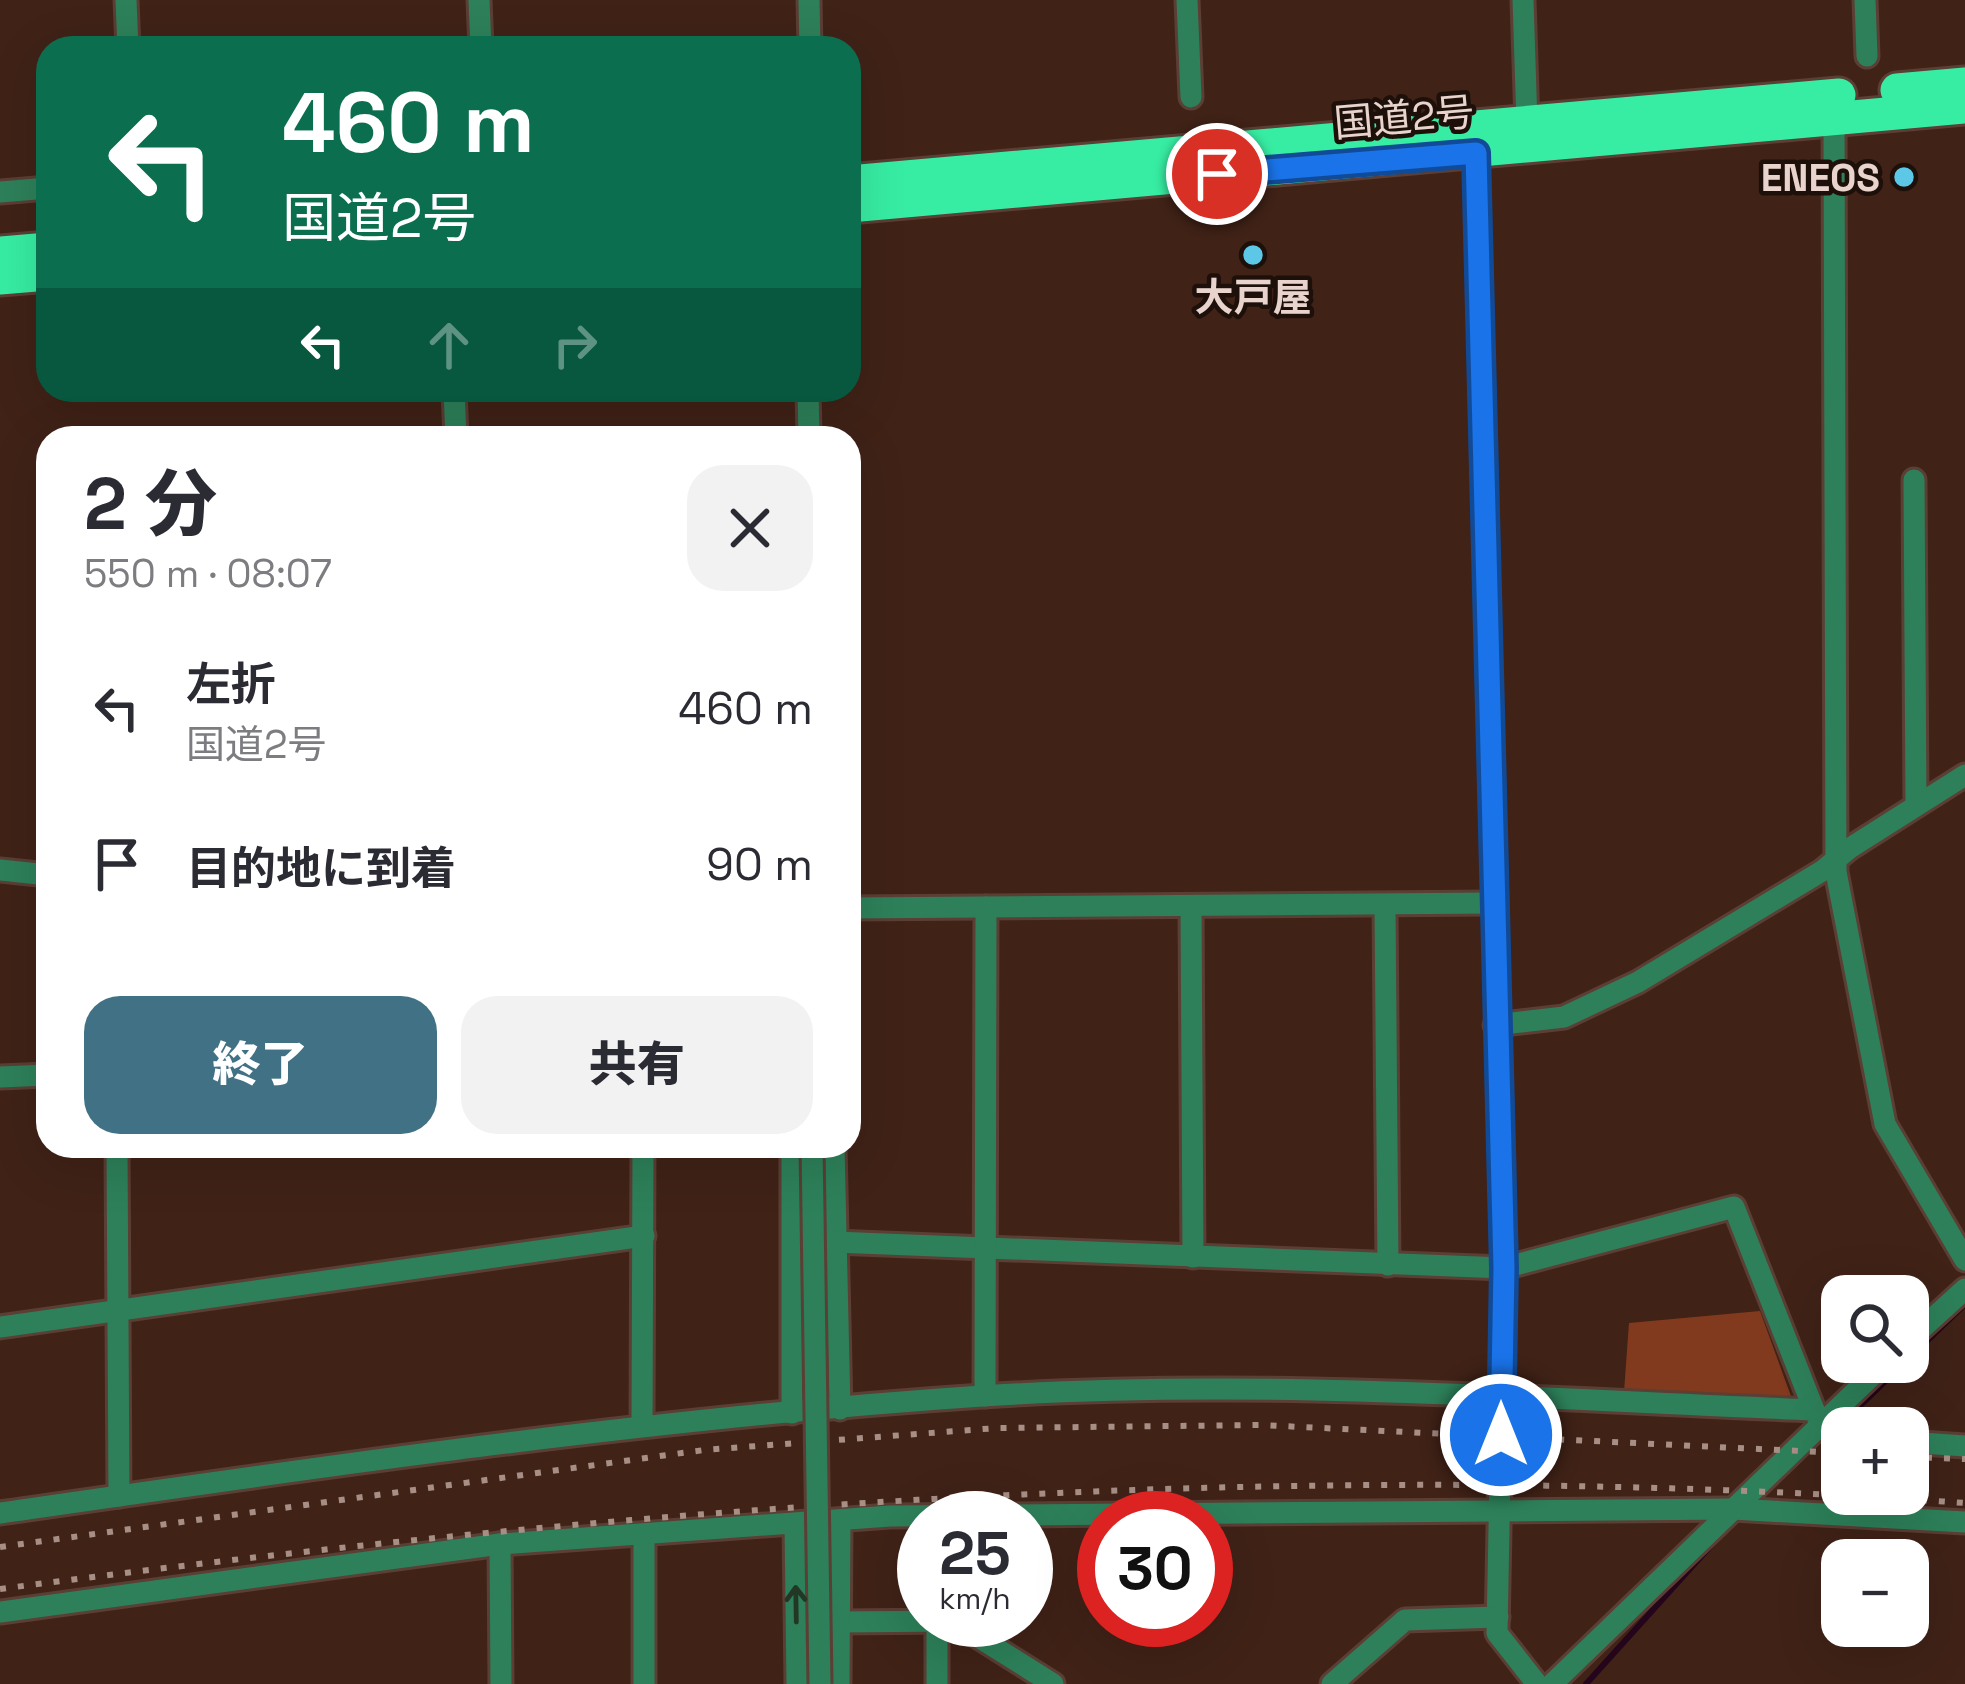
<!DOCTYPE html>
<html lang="ja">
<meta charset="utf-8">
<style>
:root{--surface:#fff;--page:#f2f2f3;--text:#2b2b33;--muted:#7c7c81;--accent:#417184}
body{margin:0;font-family:"Space Grotesk","Noto Sans JP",sans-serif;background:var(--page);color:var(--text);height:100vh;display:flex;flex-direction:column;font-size:45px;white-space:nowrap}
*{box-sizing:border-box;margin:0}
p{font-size:39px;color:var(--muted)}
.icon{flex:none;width:66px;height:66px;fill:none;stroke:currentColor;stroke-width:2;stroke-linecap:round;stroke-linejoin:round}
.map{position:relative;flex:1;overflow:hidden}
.drawer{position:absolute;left:36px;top:426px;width:825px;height:732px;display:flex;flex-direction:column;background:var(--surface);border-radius:36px;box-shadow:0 12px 48px #0002}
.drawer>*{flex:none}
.banner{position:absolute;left:36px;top:36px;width:825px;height:366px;border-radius:36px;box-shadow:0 12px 48px #0002;background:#0b6e4f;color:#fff;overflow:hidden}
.controls{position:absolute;left:1821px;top:1275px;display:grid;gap:24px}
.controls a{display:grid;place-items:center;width:108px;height:108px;border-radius:24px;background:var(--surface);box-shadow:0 12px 48px #0002;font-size:60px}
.speed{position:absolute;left:897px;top:1491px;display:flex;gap:24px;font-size:60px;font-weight:700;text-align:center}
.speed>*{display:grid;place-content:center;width:156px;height:156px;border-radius:50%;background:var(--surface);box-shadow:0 12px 48px #0002;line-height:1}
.speed small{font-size:30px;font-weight:400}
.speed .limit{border:18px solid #d22;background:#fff;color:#111}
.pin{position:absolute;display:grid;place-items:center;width:102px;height:102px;color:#fff;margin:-51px;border:6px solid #fff;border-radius:50%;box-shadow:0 3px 12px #0007}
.me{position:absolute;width:132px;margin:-66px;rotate:0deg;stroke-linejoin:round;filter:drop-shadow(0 0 9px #0008)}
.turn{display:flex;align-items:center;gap:42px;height:252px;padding:0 48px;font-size:54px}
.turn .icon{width:156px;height:156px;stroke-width:2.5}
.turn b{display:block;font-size:84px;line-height:102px}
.lanes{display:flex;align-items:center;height:114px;padding:0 48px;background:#0003;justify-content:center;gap:60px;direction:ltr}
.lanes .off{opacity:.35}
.round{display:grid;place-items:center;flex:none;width:126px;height:126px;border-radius:36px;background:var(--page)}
.summary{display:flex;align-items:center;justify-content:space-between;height:204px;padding:0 48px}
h1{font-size:72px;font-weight:800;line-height:90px}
.cta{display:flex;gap:24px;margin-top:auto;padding:24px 48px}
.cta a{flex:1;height:138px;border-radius:36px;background:var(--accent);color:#fff;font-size:48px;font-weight:800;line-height:138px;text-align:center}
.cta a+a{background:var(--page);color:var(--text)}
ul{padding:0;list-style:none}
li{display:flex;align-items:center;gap:36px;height:156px;padding:0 48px}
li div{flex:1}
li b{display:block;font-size:45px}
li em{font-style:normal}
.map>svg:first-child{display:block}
.green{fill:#823a1e}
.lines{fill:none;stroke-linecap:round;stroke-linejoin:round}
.stream{stroke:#24051b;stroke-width:6}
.minor-casing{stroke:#5b3e34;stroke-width:27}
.highway-casing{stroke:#5b3e34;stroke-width:39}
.minor{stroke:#2d805a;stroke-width:21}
.highway{stroke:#37eda3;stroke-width:33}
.rail{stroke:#a78f86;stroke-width:6;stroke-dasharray:6 12;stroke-linecap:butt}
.minor-bridge-casing{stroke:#5b3e34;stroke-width:27;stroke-linecap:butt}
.minor-bridge{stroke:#2d805a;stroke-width:21}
.oneway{stroke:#233727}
.route-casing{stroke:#114b97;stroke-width:30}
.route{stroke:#1a73e8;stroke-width:21}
.poi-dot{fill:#5cc7e7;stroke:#1d100b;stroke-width:4.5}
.labels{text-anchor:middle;stroke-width:9;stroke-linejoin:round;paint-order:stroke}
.street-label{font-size:39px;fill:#e9d4cd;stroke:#1d100b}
.poi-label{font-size:39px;font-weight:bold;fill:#e9d4cd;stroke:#1d100b;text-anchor:end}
</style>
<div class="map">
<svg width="1965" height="1684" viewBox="0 0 1965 1684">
<rect width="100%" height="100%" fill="#402217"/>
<polygon class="green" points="1760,1311 1792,1399 1624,1392 1629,1323"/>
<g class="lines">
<g class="stream">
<polyline points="1908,1359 1965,1304"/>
<polyline points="1839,1426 1905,1362"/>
<polyline points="1586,1684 1716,1540"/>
</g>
<defs>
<g id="minor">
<polyline points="126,0 128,48"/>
<polyline points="479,0 481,48"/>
<polyline points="809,0 810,48"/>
<polyline points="1187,0 1191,97"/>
<polyline points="1523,0 1527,124"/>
<polyline points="1865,0 1867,56"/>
<polyline points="1834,119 1836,872 1885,1124 1965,1260"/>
<polyline points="1475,141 1504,1268 1497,1633 1537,1684"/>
<polyline points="0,192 48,188"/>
<polyline points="454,390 456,438"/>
<polyline points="808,390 809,438"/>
<polyline points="1914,480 1916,805"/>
<polyline points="0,870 48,875"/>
<polyline points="1385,905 1388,1265"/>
<polyline points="1191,906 1193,1257"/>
<polyline points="849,908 1492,903"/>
<polyline points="1495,1025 1564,1017 1638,982 1822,871 1850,848 1965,775"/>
<polyline points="0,1077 48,1075"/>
<polyline points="117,1146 119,1496"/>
<polyline points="792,1146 792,1413"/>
<polyline points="834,1146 840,1409"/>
<polyline points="834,1242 1504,1268 1734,1207 1814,1410"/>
<polyline points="0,1327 644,1236"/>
<polyline points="1908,1341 1965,1289"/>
<polyline points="985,1396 986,907"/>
<polyline points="642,1426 643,1146"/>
<polyline points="1908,1442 1965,1446"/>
<path d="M0 1513C326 1466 653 1418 982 1396 1258 1378 1538 1399 1814 1410L1821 1425 1842 1437"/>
<polyline points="795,1524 797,1684"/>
<polyline points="644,1534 644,1684"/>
<polyline points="500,1544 501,1684"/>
<polyline points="0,1612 500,1544 890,1516 1733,1509 1965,1522"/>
<polyline points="937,1621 937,1684"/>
<polyline points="839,1622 953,1621 1053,1684"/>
<polyline points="839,1684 840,1520"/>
<polyline points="1332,1684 1405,1620 1498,1617"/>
<polyline points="1552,1684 1886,1362"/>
</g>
<g id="highway">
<polyline points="1897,90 1965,84"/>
<polyline points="849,182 1839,95"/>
<polyline points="849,206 1965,107"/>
<polyline points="0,253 48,249"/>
<polyline points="0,278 48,274"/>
</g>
</defs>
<use href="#minor" class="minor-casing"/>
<use href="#highway" class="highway-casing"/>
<use href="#minor" class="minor"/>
<use href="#highway" class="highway"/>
<g class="rail">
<polyline points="1908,1457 1965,1459"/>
<polyline points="0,1547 704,1450 997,1428 1260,1425 1842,1453"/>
<path d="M0 1589C648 1503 1311 1457 1965 1503"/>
</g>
<defs>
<polyline id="minor-bridge" points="812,1146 820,1684"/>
</defs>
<use href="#minor-bridge" class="minor-bridge-casing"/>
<use href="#minor-bridge" class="minor-bridge"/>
</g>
<defs><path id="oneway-shaft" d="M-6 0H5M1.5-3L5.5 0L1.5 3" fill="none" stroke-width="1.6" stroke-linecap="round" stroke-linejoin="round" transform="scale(3)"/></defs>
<use class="oneway" href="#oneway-shaft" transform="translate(796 1604) rotate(-91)"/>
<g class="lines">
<defs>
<polyline id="route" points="1217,174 1476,153 1504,1268 1501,1435"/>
</defs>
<use href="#route" class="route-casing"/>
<use href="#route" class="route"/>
</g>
<g class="poi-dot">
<circle cx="1904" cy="177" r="12"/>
<circle cx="1253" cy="255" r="12"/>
</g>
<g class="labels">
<g class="street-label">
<text transform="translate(1404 117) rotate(-5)" y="14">国道2号</text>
</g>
<g class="poi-label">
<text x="1880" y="191">ENEOS</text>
<text x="1253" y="311" text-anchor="middle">大戸屋</text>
</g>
</g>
</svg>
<div class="controls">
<a><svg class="icon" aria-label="search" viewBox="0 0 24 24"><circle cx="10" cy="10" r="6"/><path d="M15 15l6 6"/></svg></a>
<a>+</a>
<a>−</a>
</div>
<div class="speed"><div>25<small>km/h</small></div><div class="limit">30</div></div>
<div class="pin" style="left:1217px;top:174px;background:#d93025"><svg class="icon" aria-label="arrive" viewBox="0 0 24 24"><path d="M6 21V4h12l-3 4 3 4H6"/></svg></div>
<svg class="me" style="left:1501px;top:1435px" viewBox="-20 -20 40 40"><circle r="17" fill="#1a73e8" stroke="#fff" stroke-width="3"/><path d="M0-11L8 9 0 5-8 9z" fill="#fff"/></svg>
<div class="banner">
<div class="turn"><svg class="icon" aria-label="left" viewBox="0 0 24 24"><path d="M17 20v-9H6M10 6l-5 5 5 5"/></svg><div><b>460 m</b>国道2号</div></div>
<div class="lanes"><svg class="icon" aria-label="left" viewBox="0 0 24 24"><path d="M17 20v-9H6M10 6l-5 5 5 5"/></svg><svg class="icon off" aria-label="ahead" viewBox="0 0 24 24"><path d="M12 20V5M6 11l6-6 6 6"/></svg><svg class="icon off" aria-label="right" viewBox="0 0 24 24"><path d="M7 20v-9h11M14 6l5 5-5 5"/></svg></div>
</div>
<section class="drawer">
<div class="summary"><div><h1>2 分</h1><p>550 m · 08:07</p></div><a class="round"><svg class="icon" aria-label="close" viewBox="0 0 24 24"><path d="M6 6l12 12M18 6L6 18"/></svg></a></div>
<ul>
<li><svg class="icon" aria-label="left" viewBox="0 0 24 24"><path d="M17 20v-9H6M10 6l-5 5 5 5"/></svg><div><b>左折</b><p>国道2号</p></div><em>460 m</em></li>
<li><svg class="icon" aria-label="arrive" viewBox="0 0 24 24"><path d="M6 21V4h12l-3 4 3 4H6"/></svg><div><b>目的地に到着</b></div><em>90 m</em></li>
</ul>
<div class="cta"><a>終了</a><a>共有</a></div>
</section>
</div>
